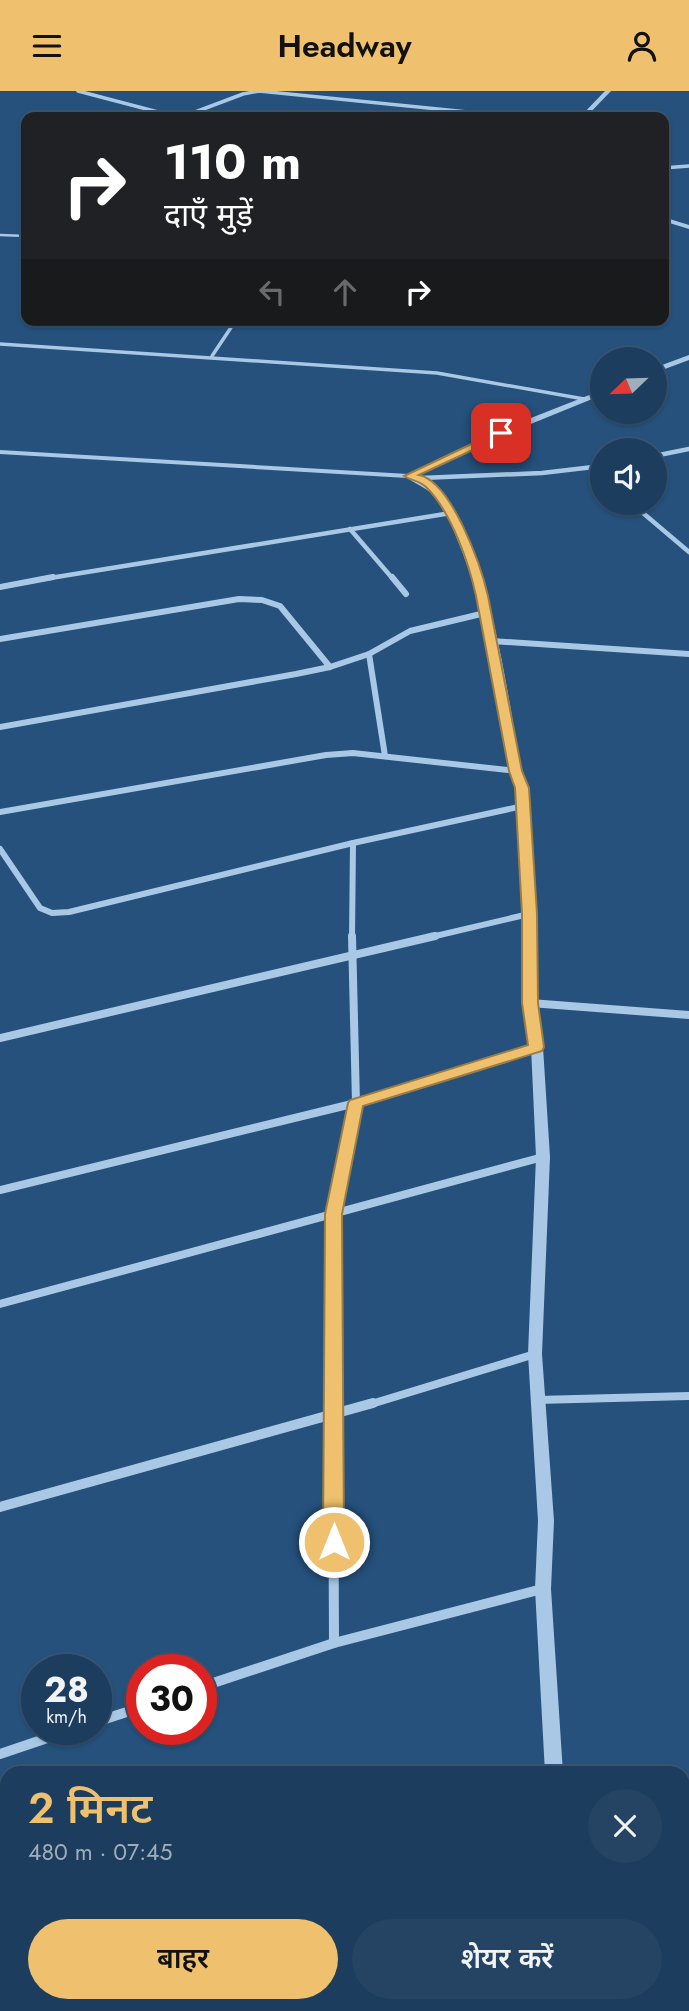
<!DOCTYPE html>
<html lang="hi">
<meta charset="utf-8">
<style>
:root{--surface:#1c3d5d;--page:#254463;--text:#f1f3f6;--muted:#a0aebc;--line:#3a5672;--accent:#efc06d}
body{margin:0;font-family:Jost,"Noto Sans Devanagari",sans-serif;background:var(--page);color:var(--text);height:100vh;display:flex;flex-direction:column;font-size:26px;white-space:nowrap}
*{box-sizing:border-box;margin:0}
p{font-size:23px;color:var(--muted)}
.icon{flex:none;width:38px;height:38px;fill:none;stroke:currentColor;stroke-width:2;stroke-linecap:round;stroke-linejoin:round}
.map{position:relative;flex:1;overflow:hidden}
.side{position:absolute;left:0px;top:1675px;width:690px;height:247px;display:flex;flex-direction:column;background:var(--surface);border-radius:21px 21px 0 0;box-shadow:0 2px 5px #0004,0 0 0 2px var(--line)}
.side>*{flex:none}
.top-card{position:absolute;left:21px;top:21px;width:648px;height:214px;border-radius:14px;box-shadow:0 2px 5px #0004,0 0 0 2px var(--line);background:#202124;color:#fff;overflow:hidden}
.needle{width:46px;rotate:247deg}
.tools{position:absolute;left:590px;top:256px;display:grid;gap:14px}
.tools a{display:grid;place-items:center;width:77px;height:77px;border-radius:50%;background:var(--surface);box-shadow:0 2px 5px #0004,0 0 0 2px var(--line);font-size:35px}
.speed{position:absolute;left:21px;top:1563px;display:flex;gap:14px;font-size:35px;font-weight:700;text-align:center}
.speed>*{display:grid;place-content:center;width:91px;height:91px;border-radius:50%;background:var(--surface);box-shadow:0 2px 5px #0004,0 0 0 2px var(--line);line-height:1}
.speed small{font-size:18px;font-weight:400}
.speed .limit{border:10px solid #d22;background:#fff;color:#111}
.pin{position:absolute;display:grid;place-items:center;width:60px;height:60px;color:#fff;margin:-30px;border-radius:14px;box-shadow:0 4px 10px #0006}
.me{position:absolute;width:77px;margin:-38px;rotate:0deg;stroke-linejoin:round;filter:drop-shadow(0 0 5px #0008)}
.turn{display:flex;align-items:center;gap:24px;height:147px;padding:0 28px;font-size:32px}
.turn .icon{width:91px;height:91px;stroke-width:2.5}
.turn b{display:block;font-size:49px;line-height:60px}
.lanes{display:flex;align-items:center;height:66px;padding:0 28px;background:#0003;justify-content:center;gap:35px;direction:ltr}
.lanes .off{opacity:.35}
.round{display:grid;place-items:center;flex:none;width:74px;height:74px;border-radius:37px;background:var(--page)}
.summary{display:flex;align-items:center;justify-content:space-between;height:119px;padding:0 28px}
h1{font-size:42px;font-weight:600;line-height:52px;color:var(--accent)}
.action{display:flex;gap:14px;margin-top:auto;padding:14px 28px}
.action a{flex:1;height:80px;border-radius:42px;background:var(--accent);color:#111;font-size:28px;font-weight:600;line-height:80px;text-align:center}
.action a+a{background:var(--page);color:var(--text)}
header{display:flex;justify-content:space-between;align-items:center;height:91px;padding:0 28px;background:var(--accent);color:#111;font-size:32px;font-weight:600}
.map>svg:first-child{display:block}
.lines{fill:none;stroke-linecap:round;stroke-linejoin:round}
.service-far1{stroke:#a9c8e5;stroke-width:2.5}
.service{stroke:#a9c8e5;stroke-width:3.5}
.minor-far4{stroke:#a9c8e5;stroke-width:3.5}
.minor-far3{stroke:#a9c8e5;stroke-width:4.5}
.minor-far2{stroke:#a9c8e5;stroke-width:6}
.minor-far1{stroke:#a9c8e5;stroke-width:8}
.minor{stroke:#a9c8e5;stroke-width:10}
.tertiary{fill:#a9c8e5;fill-rule:evenodd}
.route{fill:#efc06d;stroke:#9b7d47;stroke-width:2}
</style>
<header><svg class="icon" aria-label="menu" viewBox="0 0 24 24"><path d="M4 6h16M4 12h16M4 18h16"/></svg>Headway<svg class="icon" aria-label="person" viewBox="0 0 24 24"><circle cx="12" cy="8" r="4"/><path d="M4 21q1-7 8-7t8 7"/></svg></header>
<div class="map">
<svg width="689" height="1920" viewBox="0 0 689 1920">
<rect width="100%" height="100%" fill="#25517c"/>
<g class="lines">
<polyline class="service-far1" points="0,144 26,145"/>
<g class="service">
<polyline points="0,253 437,282 584,308"/>
<polyline points="212,265 236,229"/>
</g>
<g class="minor-far4">
<polyline points="78,0 177,26"/>
<polyline points="182,26 243,3 259,0 517,26"/>
<polyline points="663,77 689,75"/>
</g>
<g class="minor-far3">
<polyline points="654,365 689,358"/>
<polyline points="590,377 602,387"/>
<polyline points="421,387 542,382 602,375"/>
<polyline points="630,411 689,461"/>
<polyline points="350,438 393,488"/>
<polyline points="44,488 451,422"/>
</g>
<g class="minor-far2">
<polyline points="392,486 406,503"/>
<polyline points="0,496 53,486"/>
<polyline points="0,548 239,508 262,509 280,515 330,576"/>
<polyline points="491,550 689,563"/>
<polyline points="0,636 296,583 330,576 369,563"/>
<polyline points="385,665 369,563 410,540 485,522"/>
<polyline points="0,721 326,664 353,662 516,680"/>
<polyline points="0,758 40,817 52,822 69,821 353,752 523,715"/>
<polyline points="352,847 353,752"/>
<polyline points="427,847 529,823"/>
</g>
<g class="minor-far1">
<polyline points="530,912 689,924"/>
<polyline points="0,947 435,845"/>
<polyline points="0,1099 356,1012 537,956"/>
<polyline points="0,1213 543,1066"/>
<polyline points="538,1309 689,1305"/>
<polyline points="333,1314 333,1123 356,1012 352,845"/>
<polyline points="368,1314 535,1263"/>
</g>
<g class="minor">
<polyline points="333,1312 334,1552"/>
<polyline points="0,1416 373,1312"/>
<polyline points="201,1596 334,1552 542,1498"/>
<polyline points="96,1631 142,1616"/>
<polyline points="0,1663 74,1638"/>
<polyline points="682,1791 689,1791"/>
<polyline points="310,1914 310,1920"/>
</g>
<g class="tertiary">
<polygon points="605,0 611,0 586,26 580,26"/>
<polygon points="663,126 689,134 689,138 663,130"/>
<polygon points="689,264 689,269 654,282 654,277"/>
<path d="M602 299V304L504 344 415 385C422 389 432 393 437 400 491 462 507 600 521 680L527 697 535 823 536 912 543 956 550 1066 542 1263 554 1430 551 1498 563 1682H545L535 1498 538 1430 528 1263 536 1066 531 956 524 912 523 823 517 697 511 680C498 602 488 521 457 448 451 432 443 413 430 401 424 396 414 392 407 387L0 363V359L408 383 498 340Z"/>
<rect x="558" y="1914" width="20" height="6"/>
</g>
</g>
<path class="route" d="M501 339 506 342 505 344 419 384C452 391 481 475 488 505L522 680 529 697 537 823 538 912 544 956 542 960 363 1015 342 1123 344 1451 341 1456 334 1458 326 1456 323 1451 325 1123 348 1012 350 1009 528 954 522 912V823L515 697 509 680 476 505C469 472 451 421 427 397 420 389 411 390 404 385Z"/>
</svg>
<div class="tools">
<a><svg class="needle" viewBox="-14 -14 28 28"><path d="M0-13l5 13h-10z" fill="#e53935"/><path d="M0 13l5-13h-10z" fill="#a0aebc"/></svg></a>
<a><svg class="icon" aria-label="sound" viewBox="0 0 24 24"><path d="M4 9h4l5-4v14l-5-4H4zM17 9q2 3 0 6"/></svg></a>
</div>
<div class="speed"><div>28<small>km/h</small></div><div class="limit">30</div></div>
<div class="pin" style="left:501px;top:342px;background:#d93025"><svg class="icon" aria-label="arrive" viewBox="0 0 24 24"><path d="M6 21V4h12l-3 4 3 4H6"/></svg></div>
<svg class="me" style="left:334px;top:1451px" viewBox="-20 -20 40 40"><circle r="17" fill="#efc06d" stroke="#fff" stroke-width="3"/><path d="M0-11L8 9 0 5-8 9z" fill="#fff"/></svg>
<div class="top-card">
<div class="turn"><svg class="icon" aria-label="right" viewBox="0 0 24 24"><path d="M7 20v-9h11M14 6l5 5-5 5"/></svg><div><b>110 m</b>दाएँ मुड़ें</div></div>
<div class="lanes"><svg class="icon off" aria-label="left" viewBox="0 0 24 24"><path d="M17 20v-9H6M10 6l-5 5 5 5"/></svg><svg class="icon off" aria-label="ahead" viewBox="0 0 24 24"><path d="M12 20V5M6 11l6-6 6 6"/></svg><svg class="icon" aria-label="right" viewBox="0 0 24 24"><path d="M7 20v-9h11M14 6l5 5-5 5"/></svg></div>
</div>
<section class="side">
<div class="summary"><div><h1>2 मिनट</h1><p>480 m · 07:45</p></div><a class="round"><svg class="icon" aria-label="close" viewBox="0 0 24 24"><path d="M6 6l12 12M18 6L6 18"/></svg></a></div>
<div class="action"><a>बाहर</a><a>शेयर करें</a></div>
</section>
</div>
